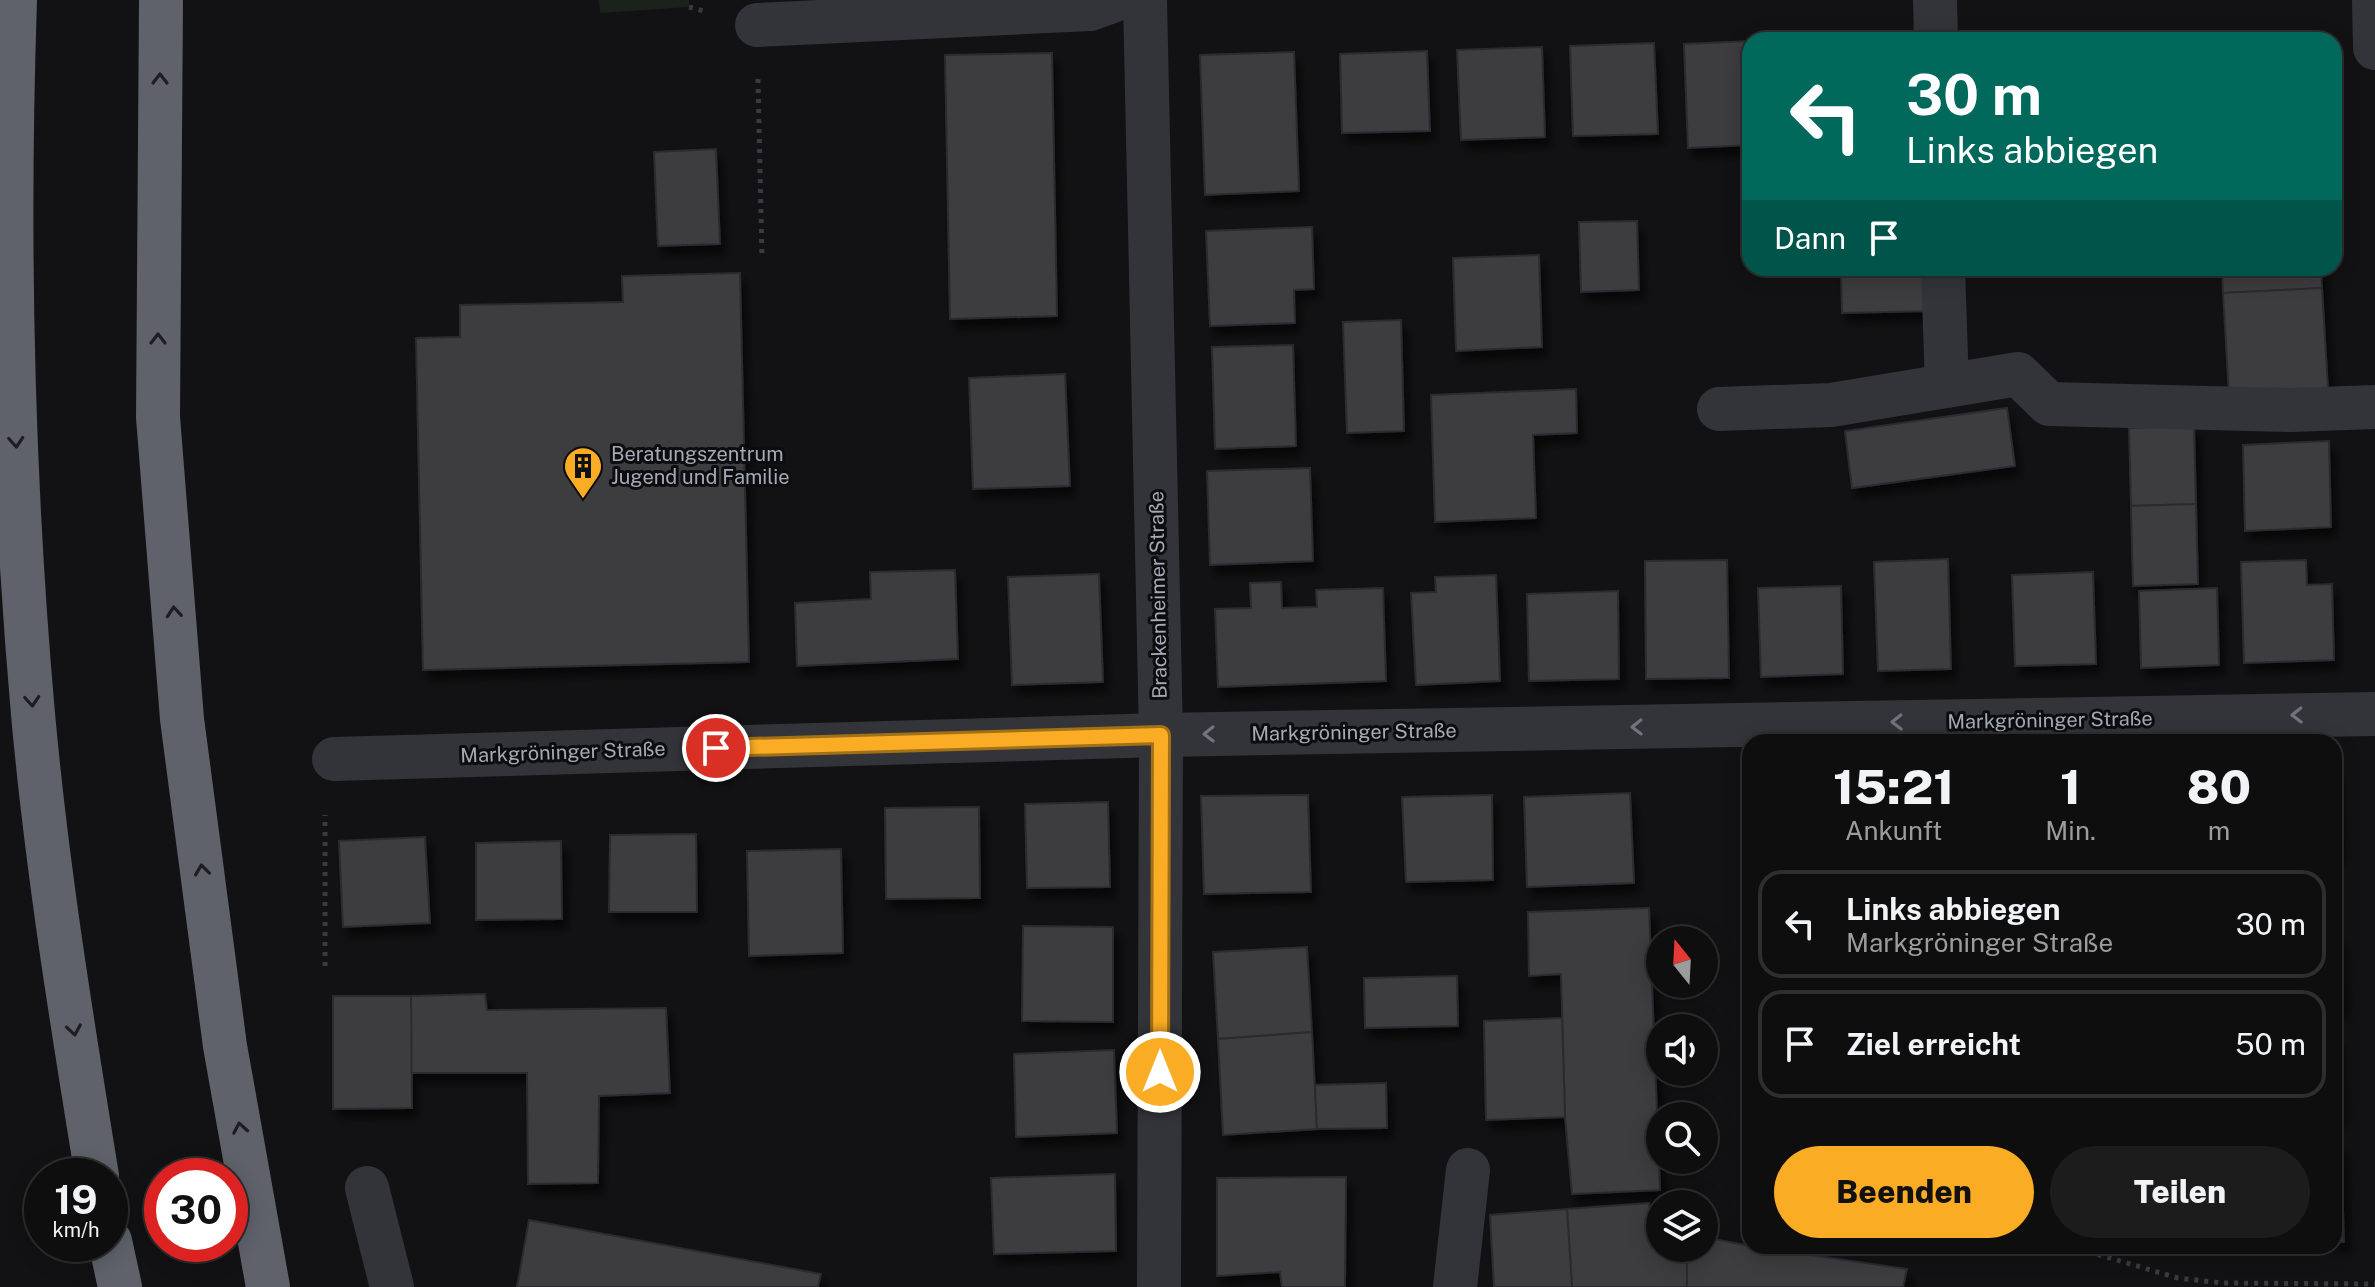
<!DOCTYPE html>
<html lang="de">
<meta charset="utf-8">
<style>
:root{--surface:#0e0e0f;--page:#1c1c1d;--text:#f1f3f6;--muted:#9b9c9e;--line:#2e2e2f;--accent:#faac24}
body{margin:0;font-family:"Public Sans",sans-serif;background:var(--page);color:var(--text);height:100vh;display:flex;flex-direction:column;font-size:30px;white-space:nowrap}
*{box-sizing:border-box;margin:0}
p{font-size:26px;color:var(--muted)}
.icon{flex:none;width:44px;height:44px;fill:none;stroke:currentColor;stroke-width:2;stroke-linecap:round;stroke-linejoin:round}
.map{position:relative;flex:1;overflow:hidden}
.details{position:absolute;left:1742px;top:734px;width:600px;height:520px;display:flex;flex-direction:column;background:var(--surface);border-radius:24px;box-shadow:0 4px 20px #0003,0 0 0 2px var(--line)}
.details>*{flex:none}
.banner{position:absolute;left:1742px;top:32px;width:600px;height:244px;border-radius:24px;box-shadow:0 4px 20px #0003,0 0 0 2px var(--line);background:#00695c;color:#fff;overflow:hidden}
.needle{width:52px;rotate:342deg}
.fabs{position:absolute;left:1646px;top:926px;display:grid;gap:16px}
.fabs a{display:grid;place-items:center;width:72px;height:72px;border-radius:50%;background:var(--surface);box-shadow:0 4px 20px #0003,0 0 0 2px var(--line);font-size:40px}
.speed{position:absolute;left:24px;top:1158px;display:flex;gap:16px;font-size:40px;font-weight:700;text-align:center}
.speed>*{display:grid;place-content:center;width:104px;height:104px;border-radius:50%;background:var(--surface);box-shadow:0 4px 20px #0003,0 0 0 2px var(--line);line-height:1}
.speed small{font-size:20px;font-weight:400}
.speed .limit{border:12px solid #d22;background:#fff;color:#111}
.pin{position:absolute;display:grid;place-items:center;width:68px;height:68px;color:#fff;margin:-34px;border:4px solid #fff;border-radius:50%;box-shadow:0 2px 8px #0007}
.me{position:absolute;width:88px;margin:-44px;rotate:0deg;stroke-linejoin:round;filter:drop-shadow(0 0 6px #0008)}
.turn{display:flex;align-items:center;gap:28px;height:168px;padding:0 32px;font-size:36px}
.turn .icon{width:104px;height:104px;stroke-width:2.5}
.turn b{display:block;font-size:56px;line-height:68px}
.then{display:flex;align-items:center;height:76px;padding:0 32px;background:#0003;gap:16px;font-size:30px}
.eta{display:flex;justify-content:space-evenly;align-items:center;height:136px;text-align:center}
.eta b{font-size:48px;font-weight:800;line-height:56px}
.primary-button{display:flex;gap:16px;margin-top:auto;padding:16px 32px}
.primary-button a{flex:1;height:92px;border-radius:48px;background:var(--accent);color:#111;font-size:32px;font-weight:800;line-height:92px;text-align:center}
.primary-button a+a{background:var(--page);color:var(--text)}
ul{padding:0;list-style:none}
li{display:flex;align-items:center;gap:24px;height:108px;margin:0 16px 12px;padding:0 16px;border:4px solid var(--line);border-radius:24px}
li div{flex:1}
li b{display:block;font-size:30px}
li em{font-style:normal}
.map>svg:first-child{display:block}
.green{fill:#1a221b}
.building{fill:#3c3d41;stroke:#2c2c30;stroke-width:2;filter:url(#shadow)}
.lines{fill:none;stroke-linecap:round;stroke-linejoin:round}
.path{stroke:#393b40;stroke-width:5;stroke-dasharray:4 6;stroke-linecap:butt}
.minor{stroke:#333439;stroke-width:44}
.highway{stroke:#5f626a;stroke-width:44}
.oneway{stroke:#1d1e21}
.oneway2{stroke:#71747d}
.route-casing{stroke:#a27017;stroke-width:20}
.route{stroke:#faac24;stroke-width:14}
.labels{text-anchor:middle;stroke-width:6;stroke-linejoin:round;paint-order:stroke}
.poi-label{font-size:20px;fill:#a3a9b5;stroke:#0d0d0f;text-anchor:start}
.street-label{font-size:20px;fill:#a3a9b5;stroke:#0d0d0f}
</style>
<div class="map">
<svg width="2375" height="1287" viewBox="0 0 2375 1287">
<defs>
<filter id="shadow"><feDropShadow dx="5" dy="9" stdDeviation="4" flood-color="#0009"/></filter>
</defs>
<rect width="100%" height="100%" fill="#121214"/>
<polygon class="green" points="599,0 689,0 689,7 600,13"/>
<g class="building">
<polygon points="2277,34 2277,40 2167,40 2167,38"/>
<polygon points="1750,41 1750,145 1688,148 1684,44"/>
<polygon points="1654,43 1658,134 1573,136 1570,46"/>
<polygon points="1542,47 1545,137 1461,140 1457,50"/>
<polygon points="1427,51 1430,131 1342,133 1340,54"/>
<polygon points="1294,52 1299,191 1205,195 1200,55"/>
<polygon points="1052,53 1057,316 950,319 945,55"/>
<polygon points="716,149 720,244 658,246 654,152"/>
<polygon points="1637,221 1639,290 1581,292 1579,222"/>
<polygon points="1312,227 1314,289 1294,290 1295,323 1210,326 1206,231"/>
<polygon points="1539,255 1542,347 1456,351 1453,258"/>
<polygon points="1841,268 1928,268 1929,311 1842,313"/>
<polygon points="2222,268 2321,268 2322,288 2223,293"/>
<polygon points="740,273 749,662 423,670 416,338 460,337 460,305 623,302 622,276"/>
<polygon points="2322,288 2328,390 2229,395 2223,293"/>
<polygon points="1401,320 1404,431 1347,433 1343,322"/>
<polygon points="1293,345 1296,446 1215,449 1212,347"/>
<polygon points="1065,374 1070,486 973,489 969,378"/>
<polygon points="1576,389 1577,433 1533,435 1536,518 1435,522 1431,395"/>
<polygon points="2007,408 2015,466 1852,488 1845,431"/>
<polygon points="2194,426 2196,504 2131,506 2129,428"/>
<polygon points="2329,441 2331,527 2245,531 2243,445"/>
<polygon points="1310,468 1313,561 1210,565 1207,471"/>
<polygon points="2196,504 2198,584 2133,586 2131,506"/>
<polygon points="1948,559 1951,669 1878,671 1874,562"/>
<polygon points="1727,560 1729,678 1646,679 1645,561"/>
<polygon points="2306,560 2307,585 2332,584 2334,660 2244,663 2241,562"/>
<polygon points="955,570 958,659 797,666 795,603 871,599 870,572"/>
<polygon points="2093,572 2096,664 2015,666 2012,575"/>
<polygon points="1099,574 1103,682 1012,685 1008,577"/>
<polygon points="1496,575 1500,681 1416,685 1411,593 1436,592 1435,577"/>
<polygon points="1281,582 1282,608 1317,607 1316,590 1383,588 1386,681 1218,687 1215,609 1251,608 1250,583"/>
<polygon points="1841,586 1843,674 1761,677 1758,588"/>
<polygon points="2217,588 2219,665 2141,668 2139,591"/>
<polygon points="1618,591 1619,679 1529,681 1527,594"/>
<polygon points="2334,771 2336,771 2339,853 2334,854"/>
<polygon points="1630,793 1634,883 1527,887 1524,797"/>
<polygon points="1308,795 1311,892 1204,894 1201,796"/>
<polygon points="1492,795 1493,880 1406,882 1402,797"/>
<polygon points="1108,802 1110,887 1027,888 1025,804"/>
<polygon points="979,807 980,898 886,899 885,808"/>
<polygon points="696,834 697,912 609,912 610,835"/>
<polygon points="425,837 430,923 343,927 339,841"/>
<polygon points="561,841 562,919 476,920 476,843"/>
<polygon points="841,849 843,953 749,956 747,851"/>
<polygon points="1649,908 1660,1190 1572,1194 1565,1117 1561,974 1529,976 1528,912"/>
<polygon points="1023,926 1113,927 1113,1022 1022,1021"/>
<polygon points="2334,938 2340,938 2343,1009 2334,1009"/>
<polygon points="1307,947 1312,1032 1218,1039 1213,952"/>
<polygon points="1457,976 1458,1026 1365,1028 1364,978"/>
<polygon points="485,994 487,1010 666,1008 670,1093 599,1096 598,1183 528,1184 527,1073 411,1073 411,996"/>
<polygon points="333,996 411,996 412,1108 333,1109"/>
<polygon points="1562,1018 1565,1117 1486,1120 1484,1021"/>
<polygon points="1312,1032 1317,1129 1223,1135 1218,1039"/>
<polygon points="2334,1039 2337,1039 2342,1115 2334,1116"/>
<polygon points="1114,1050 1117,1133 1016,1137 1014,1054"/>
<polygon points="1386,1083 1387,1128 1317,1129 1315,1085"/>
<polygon points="2334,1145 2341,1145 2344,1242 2334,1242"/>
<polygon points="1115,1174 1116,1251 994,1254 991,1178"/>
<polygon points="1346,1177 1345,1287 1282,1287 1280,1272 1217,1276 1217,1178"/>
<polygon points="1649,1203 1651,1237 1660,1236 1660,1248 1687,1248 1687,1287 1572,1287 1567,1209"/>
<polygon points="1567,1209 1572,1287 1494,1287 1490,1215"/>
<polygon points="529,1220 821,1274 818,1287 517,1287"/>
<polygon points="1704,1237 1750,1246 1907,1269 1903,1287 1687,1287 1687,1248 1704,1248"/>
</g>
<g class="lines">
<g class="path">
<polyline points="689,7 704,11"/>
<polyline points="758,79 762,258"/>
<polyline points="325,966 325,815"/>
<polyline points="2069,1246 2178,1278 2222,1283 2375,1284"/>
</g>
<g class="minor">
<polyline points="1145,0 1161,735 1159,1287"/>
<polyline points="1935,0 1936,40"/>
<polyline points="2374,0 2375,48"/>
<polyline points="757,25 1090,9 1115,0"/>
<polyline points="1943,268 1947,386"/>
<polyline points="1719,409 1831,405 2018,374 2049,404 2291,410 2375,407"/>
<polyline points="334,759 1161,735 2375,714"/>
<polyline points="367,1188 392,1287"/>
<polyline points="1455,1287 1468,1170"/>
</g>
<g class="highway">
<path d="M15 0C7 238 12 477 33 714 47 869 72 1023 97 1176"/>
<polyline points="161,0 158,417 182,719 225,1046 268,1287"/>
<polyline points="110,1241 120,1287"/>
</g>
</g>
<defs><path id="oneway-chevron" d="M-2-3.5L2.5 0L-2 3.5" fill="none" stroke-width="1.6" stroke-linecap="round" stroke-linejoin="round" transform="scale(2)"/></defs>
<g class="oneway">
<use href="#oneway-chevron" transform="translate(160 79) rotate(-90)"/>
<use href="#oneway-chevron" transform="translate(158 339) rotate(-90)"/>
<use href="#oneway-chevron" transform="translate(16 442) rotate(86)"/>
<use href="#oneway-chevron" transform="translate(174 612) rotate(-95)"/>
<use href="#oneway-chevron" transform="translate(32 701) rotate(86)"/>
<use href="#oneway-chevron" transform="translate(202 870) rotate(-97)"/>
<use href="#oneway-chevron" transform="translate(74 1030) rotate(81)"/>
<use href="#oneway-chevron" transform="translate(240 1128) rotate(-100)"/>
</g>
<g class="oneway2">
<use href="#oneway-chevron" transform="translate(2297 715) rotate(179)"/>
<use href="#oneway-chevron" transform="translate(1897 722) rotate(179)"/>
<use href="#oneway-chevron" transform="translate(1637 727) rotate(179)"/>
<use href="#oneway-chevron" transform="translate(1209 734) rotate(179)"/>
</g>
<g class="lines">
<defs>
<polyline id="route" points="716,748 1161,735 1160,1072"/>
</defs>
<use href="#route" class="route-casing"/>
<use href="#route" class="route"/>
</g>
<defs>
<symbol id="building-pin" viewBox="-11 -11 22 30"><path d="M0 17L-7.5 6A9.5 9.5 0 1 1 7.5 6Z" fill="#faac24" stroke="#0d0d0f"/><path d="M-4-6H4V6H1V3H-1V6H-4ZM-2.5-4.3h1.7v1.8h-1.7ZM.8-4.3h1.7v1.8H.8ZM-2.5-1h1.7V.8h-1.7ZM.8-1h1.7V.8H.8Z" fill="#111"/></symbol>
</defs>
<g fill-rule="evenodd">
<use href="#building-pin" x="561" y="444" width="44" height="60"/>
</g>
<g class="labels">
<g class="poi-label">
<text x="611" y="461">Beratungszentrum<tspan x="611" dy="23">Jugend und Familie</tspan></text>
</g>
<g class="street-label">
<text transform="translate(1158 595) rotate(-91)" y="7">Brackenheimer Straße</text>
<text transform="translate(2050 720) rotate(-1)" y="7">Markgröninger Straße</text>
<text transform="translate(1354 732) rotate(-1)" y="7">Markgröninger Straße</text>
<text transform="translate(563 752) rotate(-2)" y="7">Markgröninger Straße</text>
</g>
</g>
</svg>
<div class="fabs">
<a><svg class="needle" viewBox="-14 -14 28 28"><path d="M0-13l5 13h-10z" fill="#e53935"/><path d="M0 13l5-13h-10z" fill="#9b9c9e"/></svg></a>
<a><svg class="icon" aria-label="sound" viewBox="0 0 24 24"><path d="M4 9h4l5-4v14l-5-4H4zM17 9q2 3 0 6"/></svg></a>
<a><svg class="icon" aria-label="search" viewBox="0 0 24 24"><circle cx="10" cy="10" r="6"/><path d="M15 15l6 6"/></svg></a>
<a><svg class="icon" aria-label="layers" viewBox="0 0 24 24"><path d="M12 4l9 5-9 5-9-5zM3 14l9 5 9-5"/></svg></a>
</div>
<div class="speed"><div>19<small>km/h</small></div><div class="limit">30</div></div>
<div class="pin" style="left:716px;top:748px;background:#d93025"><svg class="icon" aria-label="arrive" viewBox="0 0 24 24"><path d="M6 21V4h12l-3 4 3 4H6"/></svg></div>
<svg class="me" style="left:1160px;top:1072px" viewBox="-20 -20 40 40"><circle r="17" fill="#faac24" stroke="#fff" stroke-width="3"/><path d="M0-11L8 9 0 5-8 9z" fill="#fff"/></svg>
<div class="banner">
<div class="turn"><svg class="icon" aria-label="left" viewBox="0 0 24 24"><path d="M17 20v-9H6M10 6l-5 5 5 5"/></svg><div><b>30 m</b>Links abbiegen</div></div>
<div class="then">Dann<svg class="icon" aria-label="arrive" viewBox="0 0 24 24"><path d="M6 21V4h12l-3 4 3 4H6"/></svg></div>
</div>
<section class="details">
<div class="eta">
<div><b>15:21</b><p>Ankunft</p></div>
<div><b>1</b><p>Min.</p></div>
<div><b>80</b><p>m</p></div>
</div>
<ul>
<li><svg class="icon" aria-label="left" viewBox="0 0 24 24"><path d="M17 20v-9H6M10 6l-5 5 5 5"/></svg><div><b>Links abbiegen</b><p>Markgröninger Straße</p></div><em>30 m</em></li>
<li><svg class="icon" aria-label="arrive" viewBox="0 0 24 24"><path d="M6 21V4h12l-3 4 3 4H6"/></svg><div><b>Ziel erreicht</b></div><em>50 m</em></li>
</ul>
<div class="primary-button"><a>Beenden</a><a>Teilen</a></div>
</section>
</div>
